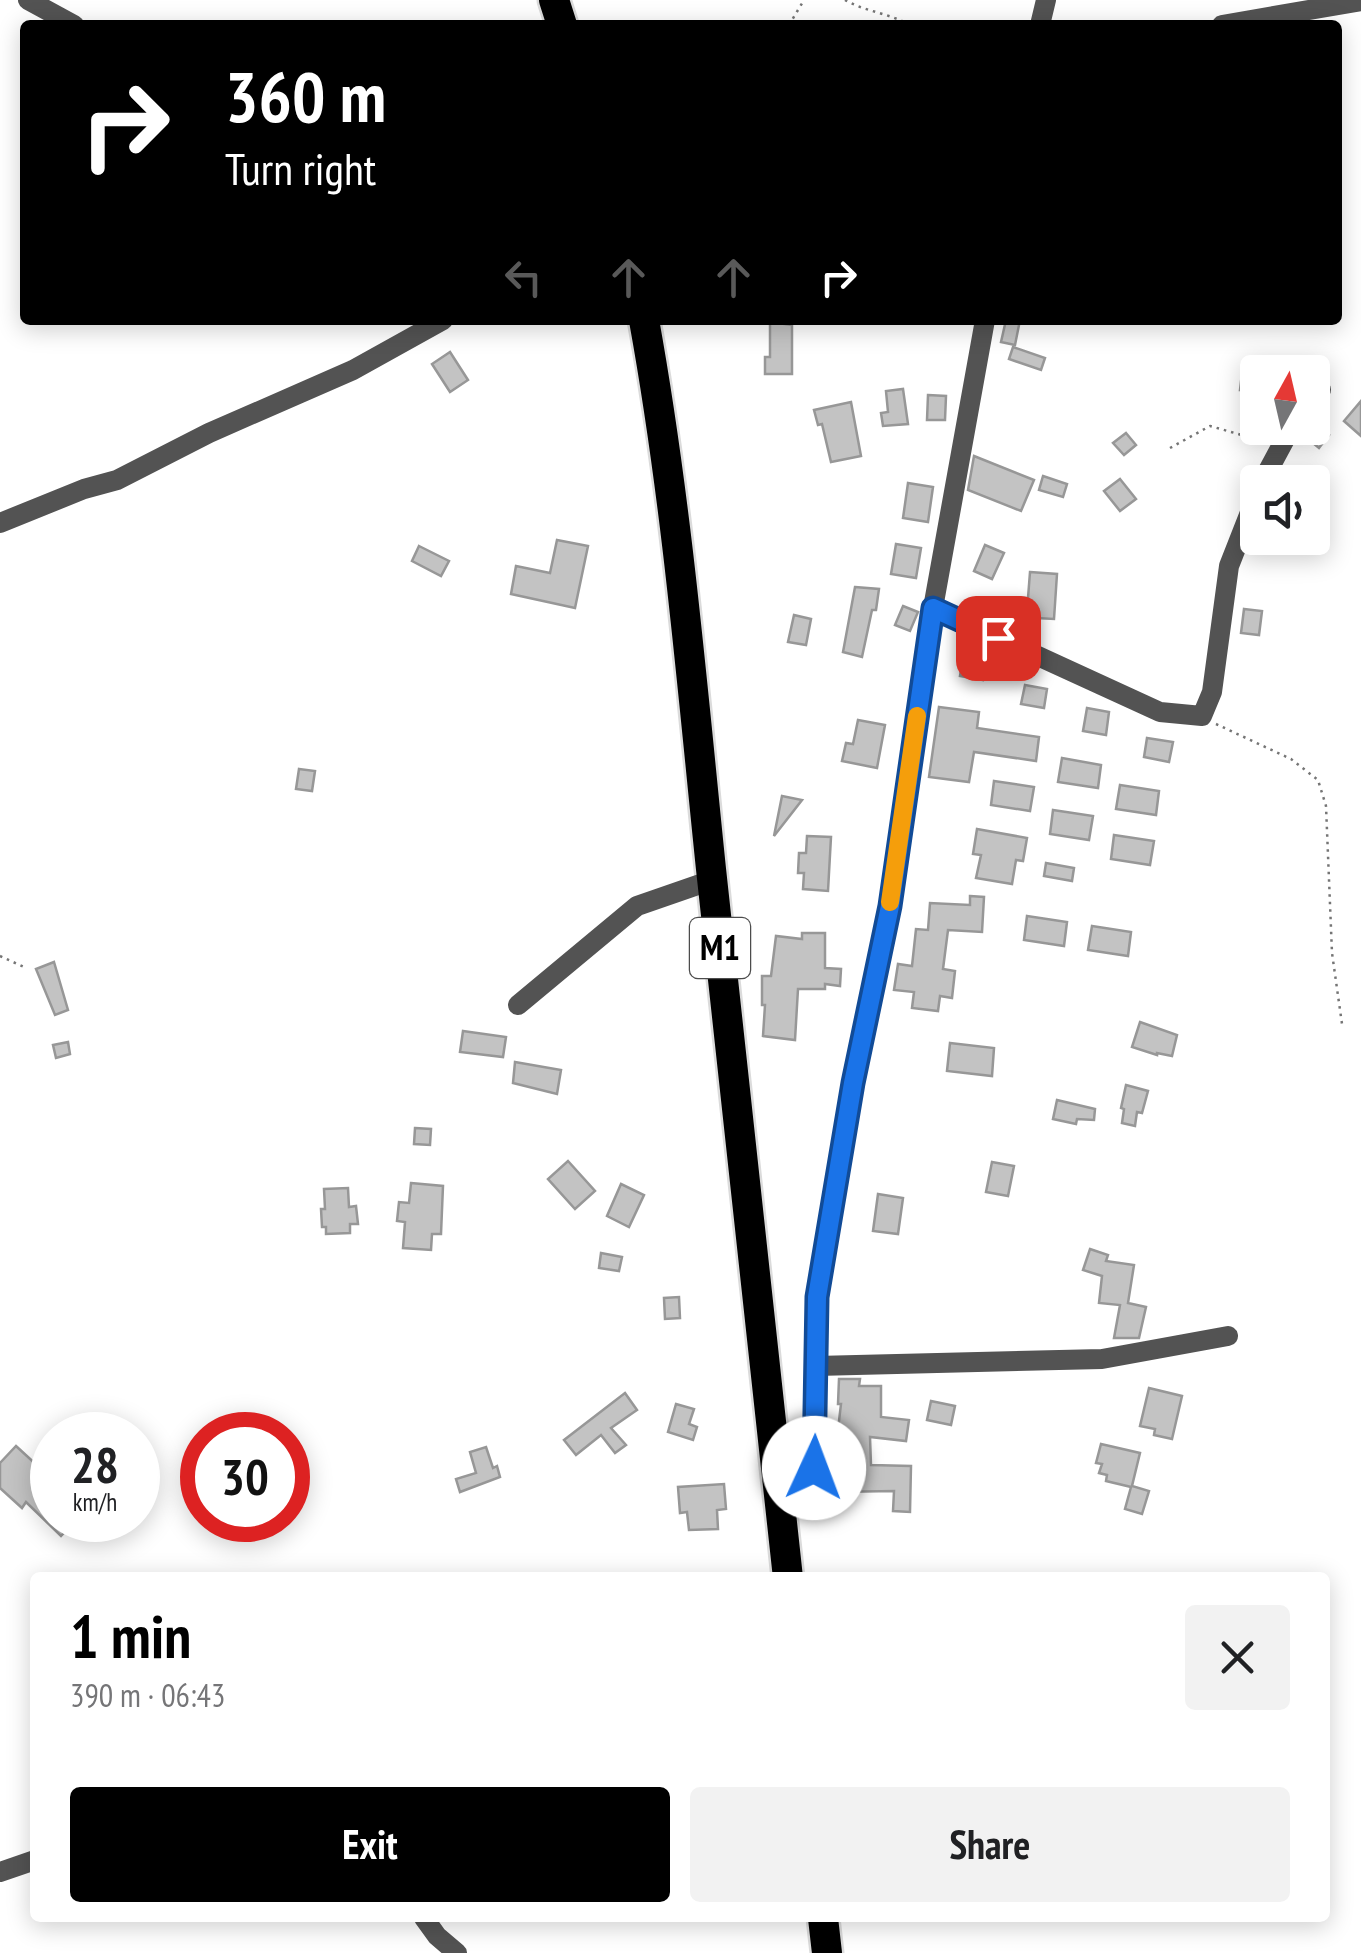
<!DOCTYPE html>
<meta charset="utf-8">
<style>
:root{--surface:#fff;--page:#f2f2f2;--text:#202124;--muted:#757577;--accent:#000}
body{margin:0;font-family:"PT Sans Narrow",sans-serif;background:var(--page);color:var(--text);height:100vh;display:flex;flex-direction:column;font-size:38px;white-space:nowrap}
*{box-sizing:border-box;margin:0}
p{font-size:32px;color:var(--muted)}
.icon{flex:none;width:55px;height:55px;fill:none;stroke:currentColor;stroke-width:2;stroke-linecap:round;stroke-linejoin:round}
.map{position:relative;flex:1;overflow:hidden}
.details{position:absolute;left:30px;top:1572px;width:1300px;height:350px;display:flex;flex-direction:column;background:var(--surface);border-radius:10px;box-shadow:0 5px 25px #0003}
.details>*{flex:none}
.guide{position:absolute;left:20px;top:20px;width:1322px;height:305px;border-radius:10px;box-shadow:0 5px 25px #0003;background:#000;color:#fff;overflow:hidden}
.needle{width:65px;rotate:8deg}
.buttons{position:absolute;left:1240px;top:355px;display:grid;gap:20px}
.buttons a{display:grid;place-items:center;width:90px;height:90px;border-radius:10px;background:var(--surface);box-shadow:0 5px 25px #0003;font-size:50px}
.speed{position:absolute;left:30px;top:1412px;display:flex;gap:20px;font-size:50px;font-weight:700;text-align:center}
.speed>*{display:grid;place-content:center;width:130px;height:130px;border-radius:50%;background:var(--surface);box-shadow:0 5px 25px #0003;line-height:1}
.speed small{font-size:25px;font-weight:400}
.speed .limit{border:15px solid #d22;background:#fff;color:#111}
.pin{position:absolute;display:grid;place-items:center;width:85px;height:85px;color:#fff;margin:-42px;border-radius:20px;box-shadow:0 5px 15px #0006}
.me{position:absolute;width:110px;margin:-55px;rotate:2deg;stroke-linejoin:round;filter:drop-shadow(0 0 8px #0008)}
.turn{display:flex;align-items:center;gap:35px;height:210px;padding:0 40px;font-size:45px}
.turn .icon{width:130px;height:130px;stroke-width:2.5}
.turn b{display:block;font-size:70px;line-height:85px}
.lanes{display:flex;align-items:center;height:95px;padding:0 40px;background:#0003;justify-content:center;gap:50px;direction:ltr}
.lanes .off{opacity:.35}
.round{display:grid;place-items:center;flex:none;width:105px;height:105px;border-radius:10px;background:var(--page)}
.headline{display:flex;align-items:center;justify-content:space-between;height:170px;padding:0 40px}
h1{font-size:60px;font-weight:600;line-height:75px;color:var(--accent)}
.cta{display:flex;gap:20px;margin-top:auto;padding:20px 40px}
.cta a{flex:1;height:115px;border-radius:10px;background:var(--accent);color:#fff;font-size:40px;font-weight:600;line-height:115px;text-align:center}
.cta a+a{background:var(--page);color:var(--text)}
.map>svg:first-child{display:block}
.building{fill:#c3c3c3;stroke:#979797;stroke-width:2.5}
.lines{fill:none;stroke-linecap:round;stroke-linejoin:round}
.highway-casing{stroke:#dbdbdb;stroke-width:35}
.path{stroke:#757575;stroke-width:2.5;stroke-dasharray:2.5 5;stroke-linecap:butt}
.minor{stroke:#535353;stroke-width:20}
.highway{stroke:#000;stroke-width:30}
.route-casing{stroke:#114b97;stroke-width:25}
.route{stroke:#1a73e8;stroke-width:18}
.slow{stroke:#f59e0b;stroke-width:18}
.labels{text-anchor:middle;stroke-width:9;stroke-linejoin:round;paint-order:stroke}
.shield{fill:#fff;stroke:#4c4c4c;stroke-width:2.5}
.shield-label{font-size:35px;font-weight:bold;fill:#000}
</style>
<div class="map">
<svg width="1361" height="1953" viewBox="0 0 1361 1953">
<rect width="100%" height="100%" fill="#fff"/>
<g class="building">
<polygon points="1006,320 1020,320 1015,345 1001,342"/>
<polygon points="770,322 792,325 792,374 765,374 765,357 770,357"/>
<polygon points="1013,347 1045,358 1041,370 1009,359"/>
<polygon points="450,352 468,380 450,392 432,364"/>
<polygon points="1242,373 1258,374 1258,391 1240,390"/>
<polygon points="903,389 908,424 883,426 881,413 888,412 886,391"/>
<polygon points="928,395 946,396 945,420 927,420"/>
<polygon points="1361,401 1361,436 1344,421"/>
<polygon points="851,402 861,456 831,462 822,424 818,425 814,410"/>
<polygon points="1317,426 1329,435 1319,448 1307,438"/>
<polygon points="1126,433 1136,445 1124,455 1113,443"/>
<polygon points="974,456 1034,480 1021,511 968,490"/>
<polygon points="1043,476 1067,484 1063,497 1039,490"/>
<polygon points="1120,479 1136,499 1120,511 1104,491"/>
<polygon points="908,483 933,487 928,522 903,518"/>
<polygon points="557,540 588,546 575,608 511,594 516,566 550,573"/>
<polygon points="896,544 921,548 916,578 891,574"/>
<polygon points="985,545 1004,553 992,579 974,571"/>
<polygon points="419,546 449,561 441,576 412,561"/>
<polygon points="1030,572 1057,574 1054,619 1018,617 1020,598 1028,598"/>
<polygon points="855,587 879,589 876,610 872,610 862,657 843,652"/>
<polygon points="903,606 918,612 910,631 895,625"/>
<polygon points="1244,609 1262,611 1259,635 1241,633"/>
<polygon points="794,615 811,619 806,645 788,642"/>
<polygon points="963,658 986,663 983,680 960,676"/>
<polygon points="1025,685 1047,689 1044,708 1021,704"/>
<polygon points="939,707 979,712 977,728 1039,737 1036,761 974,752 969,782 929,777"/>
<polygon points="1087,708 1109,712 1106,735 1083,731"/>
<polygon points="858,720 885,725 877,768 842,761 846,743 853,744"/>
<polygon points="1147,738 1173,742 1169,762 1144,757"/>
<polygon points="1062,758 1101,765 1098,788 1058,782"/>
<polygon points="299,769 315,771 312,791 296,789"/>
<polygon points="994,781 1034,787 1030,811 991,805"/>
<polygon points="1120,785 1159,791 1156,815 1116,809"/>
<polygon points="782,796 802,800 774,836"/>
<polygon points="1053,810 1093,816 1089,840 1050,834"/>
<polygon points="977,829 1027,838 1023,861 1016,860 1012,884 976,878 981,855 973,854"/>
<polygon points="1114,835 1154,841 1150,865 1111,859"/>
<polygon points="807,836 831,837 828,891 803,889 804,873 798,873 799,853 806,853"/>
<polygon points="1046,863 1074,868 1072,881 1044,876"/>
<polygon points="970,896 984,897 982,932 948,930 943,969 955,971 952,998 940,996 938,1011 912,1008 914,992 894,990 898,964 912,966 916,929 928,930 930,903 970,905"/>
<polygon points="1027,916 1067,922 1064,946 1024,940"/>
<polygon points="1092,926 1131,932 1128,956 1088,950"/>
<polygon points="802,933 825,933 825,968 841,969 840,986 825,984 825,989 798,989 795,1040 763,1036 765,1005 762,1005 762,976 771,976 776,936 802,939"/>
<polygon points="54,962 68,1010 55,1015 36,969"/>
<polygon points="1140,1022 1177,1035 1172,1056 1157,1053 1157,1055 1132,1047"/>
<polygon points="463,1031 506,1037 503,1057 460,1052"/>
<polygon points="68,1042 70,1054 56,1058 53,1045"/>
<polygon points="950,1043 994,1048 992,1076 947,1071"/>
<polygon points="515,1062 561,1070 557,1094 513,1083"/>
<polygon points="1126,1085 1148,1091 1142,1113 1137,1112 1135,1126 1122,1123 1124,1109 1121,1108"/>
<polygon points="1057,1100 1095,1109 1094,1120 1077,1119 1076,1124 1053,1119"/>
<polygon points="415,1128 431,1129 430,1145 414,1144"/>
<polygon points="568,1161 595,1191 575,1209 548,1179"/>
<polygon points="992,1162 1014,1166 1008,1196 986,1192"/>
<polygon points="411,1183 443,1186 441,1234 432,1234 431,1250 403,1248 405,1222 397,1221 399,1202 409,1203"/>
<polygon points="621,1184 644,1195 629,1227 607,1216"/>
<polygon points="348,1188 349,1207 356,1206 358,1224 350,1224 350,1233 326,1234 326,1227 322,1227 321,1209 325,1209 324,1189"/>
<polygon points="878,1194 903,1198 898,1234 873,1231"/>
<polygon points="1090,1249 1108,1255 1106,1261 1134,1265 1128,1303 1146,1307 1139,1338 1114,1338 1120,1305 1099,1303 1102,1276 1083,1270"/>
<polygon points="601,1253 622,1257 619,1271 599,1268"/>
<polygon points="679,1297 680,1318 665,1319 664,1298"/>
<polygon points="839,1379 860,1379 859,1386 881,1386 881,1417 909,1420 906,1441 870,1437 871,1465 911,1466 910,1512 893,1511 894,1491 834,1492 833,1478 842,1478 841,1438 837,1438 841,1404 838,1404"/>
<polygon points="1149,1388 1182,1396 1172,1439 1154,1435 1155,1429 1140,1426"/>
<polygon points="625,1393 637,1410 611,1428 626,1445 615,1453 601,1435 576,1455 564,1440"/>
<polygon points="931,1401 955,1406 951,1425 927,1420"/>
<polygon points="676,1404 694,1409 689,1424 697,1427 693,1440 668,1432"/>
<polygon points="1101,1444 1140,1453 1132,1486 1149,1491 1142,1514 1125,1509 1131,1487 1106,1481 1107,1475 1099,1473 1102,1464 1096,1463"/>
<polygon points="16,1446 52,1479 52,1520 76,1520 61,1536 26,1502 22,1508 0,1488 0,1463"/>
<polygon points="486,1447 493,1468 497,1466 500,1477 460,1492 456,1479 476,1473 470,1452"/>
<polygon points="724,1484 726,1509 717,1510 718,1529 689,1530 687,1512 680,1513 678,1487"/>
</g>
<g class="lines">
<defs>
<g id="highway">
<polyline points="554,0 562,25"/>
<path d="M644 320C677 502 692 685 711 869 735 1105 762 1341 788 1578"/>
<polyline points="823,1918 827,1953"/>
</g>
</defs>
<use href="#highway" class="highway-casing"/>
<g class="path">
<path d="M845 0C866 12 889 13 910 25"/>
<polyline points="789,25 804,0"/>
<polyline points="1170,448 1210,426 1263,441"/>
<polyline points="1216,724 1291,759 1318,780 1326,806 1332,953 1342,1024"/>
<polyline points="0,956 24,967"/>
</g>
<g class="minor">
<polyline points="28,0 74,25"/>
<polyline points="1040,25 1046,0"/>
<polyline points="1222,25 1361,1"/>
<polyline points="1312,400 1321,390"/>
<polyline points="1262,482 1291,428"/>
<polyline points="0,523 84,489 117,480 209,433 353,370 443,320"/>
<polyline points="933,608 1160,712 1202,716 1212,692 1229,566 1258,492"/>
<polyline points="518,1005 637,906 712,880"/>
<polyline points="816,1366 1102,1359 1228,1336"/>
<polyline points="778,1488 805,1490 813,1479 815,1324 820,1274 853,1083 889,906 933,608 985,320"/>
<polyline points="0,1872 35,1860"/>
<polyline points="424,1918 437,1936 457,1953"/>
</g>
<use href="#highway" class="highway"/>
</g>
<g class="lines">
<defs>
<polyline id="route" points="814,1468 817,1297 853,1083 890,906 933,608 998,638"/>
</defs>
<use href="#route" class="route-casing"/>
<use href="#route" class="route"/>
<polyline class="slow" points="890,902 917,716"/>
</g>
<g class="labels">
<rect class="shield" x="690" y="918" width="60" height="60" rx="8"/>
<g class="shield-label">
<text x="720" y="960">M1</text>
</g>
</g>
</svg>
<div class="buttons">
<a><svg class="needle" viewBox="-14 -14 28 28"><path d="M0-13l5 13h-10z" fill="#e53935"/><path d="M0 13l5-13h-10z" fill="#757577"/></svg></a>
<a><svg class="icon" aria-label="sound" viewBox="0 0 24 24"><path d="M4 9h4l5-4v14l-5-4H4zM17 9q2 3 0 6"/></svg></a>
</div>
<div class="speed"><div>28<small>km/h</small></div><div class="limit">30</div></div>
<div class="pin" style="left:998px;top:638px;background:#d93025"><svg class="icon" aria-label="arrive" viewBox="0 0 24 24"><path d="M6 21V4h12l-3 4 3 4H6"/></svg></div>
<svg class="me" style="left:814px;top:1468px" viewBox="-20 -20 40 40"><circle r="19" fill="#fff"/><path d="M0-13L10 11 0 6-10 11z" fill="#1a73e8"/></svg>
<div class="guide">
<div class="turn"><svg class="icon" aria-label="right" viewBox="0 0 24 24"><path d="M7 20v-9h11M14 6l5 5-5 5"/></svg><div><b>360 m</b>Turn right</div></div>
<div class="lanes"><svg class="icon off" aria-label="left" viewBox="0 0 24 24"><path d="M17 20v-9H6M10 6l-5 5 5 5"/></svg><svg class="icon off" aria-label="ahead" viewBox="0 0 24 24"><path d="M12 20V5M6 11l6-6 6 6"/></svg><svg class="icon off" aria-label="ahead" viewBox="0 0 24 24"><path d="M12 20V5M6 11l6-6 6 6"/></svg><svg class="icon" aria-label="right" viewBox="0 0 24 24"><path d="M7 20v-9h11M14 6l5 5-5 5"/></svg></div>
</div>
<section class="details">
<div class="headline"><div><h1>1 min</h1><p>390 m · 06:43</p></div><a class="round"><svg class="icon" aria-label="close" viewBox="0 0 24 24"><path d="M6 6l12 12M18 6L6 18"/></svg></a></div>
<div class="cta"><a>Exit</a><a>Share</a></div>
</section>
</div>
